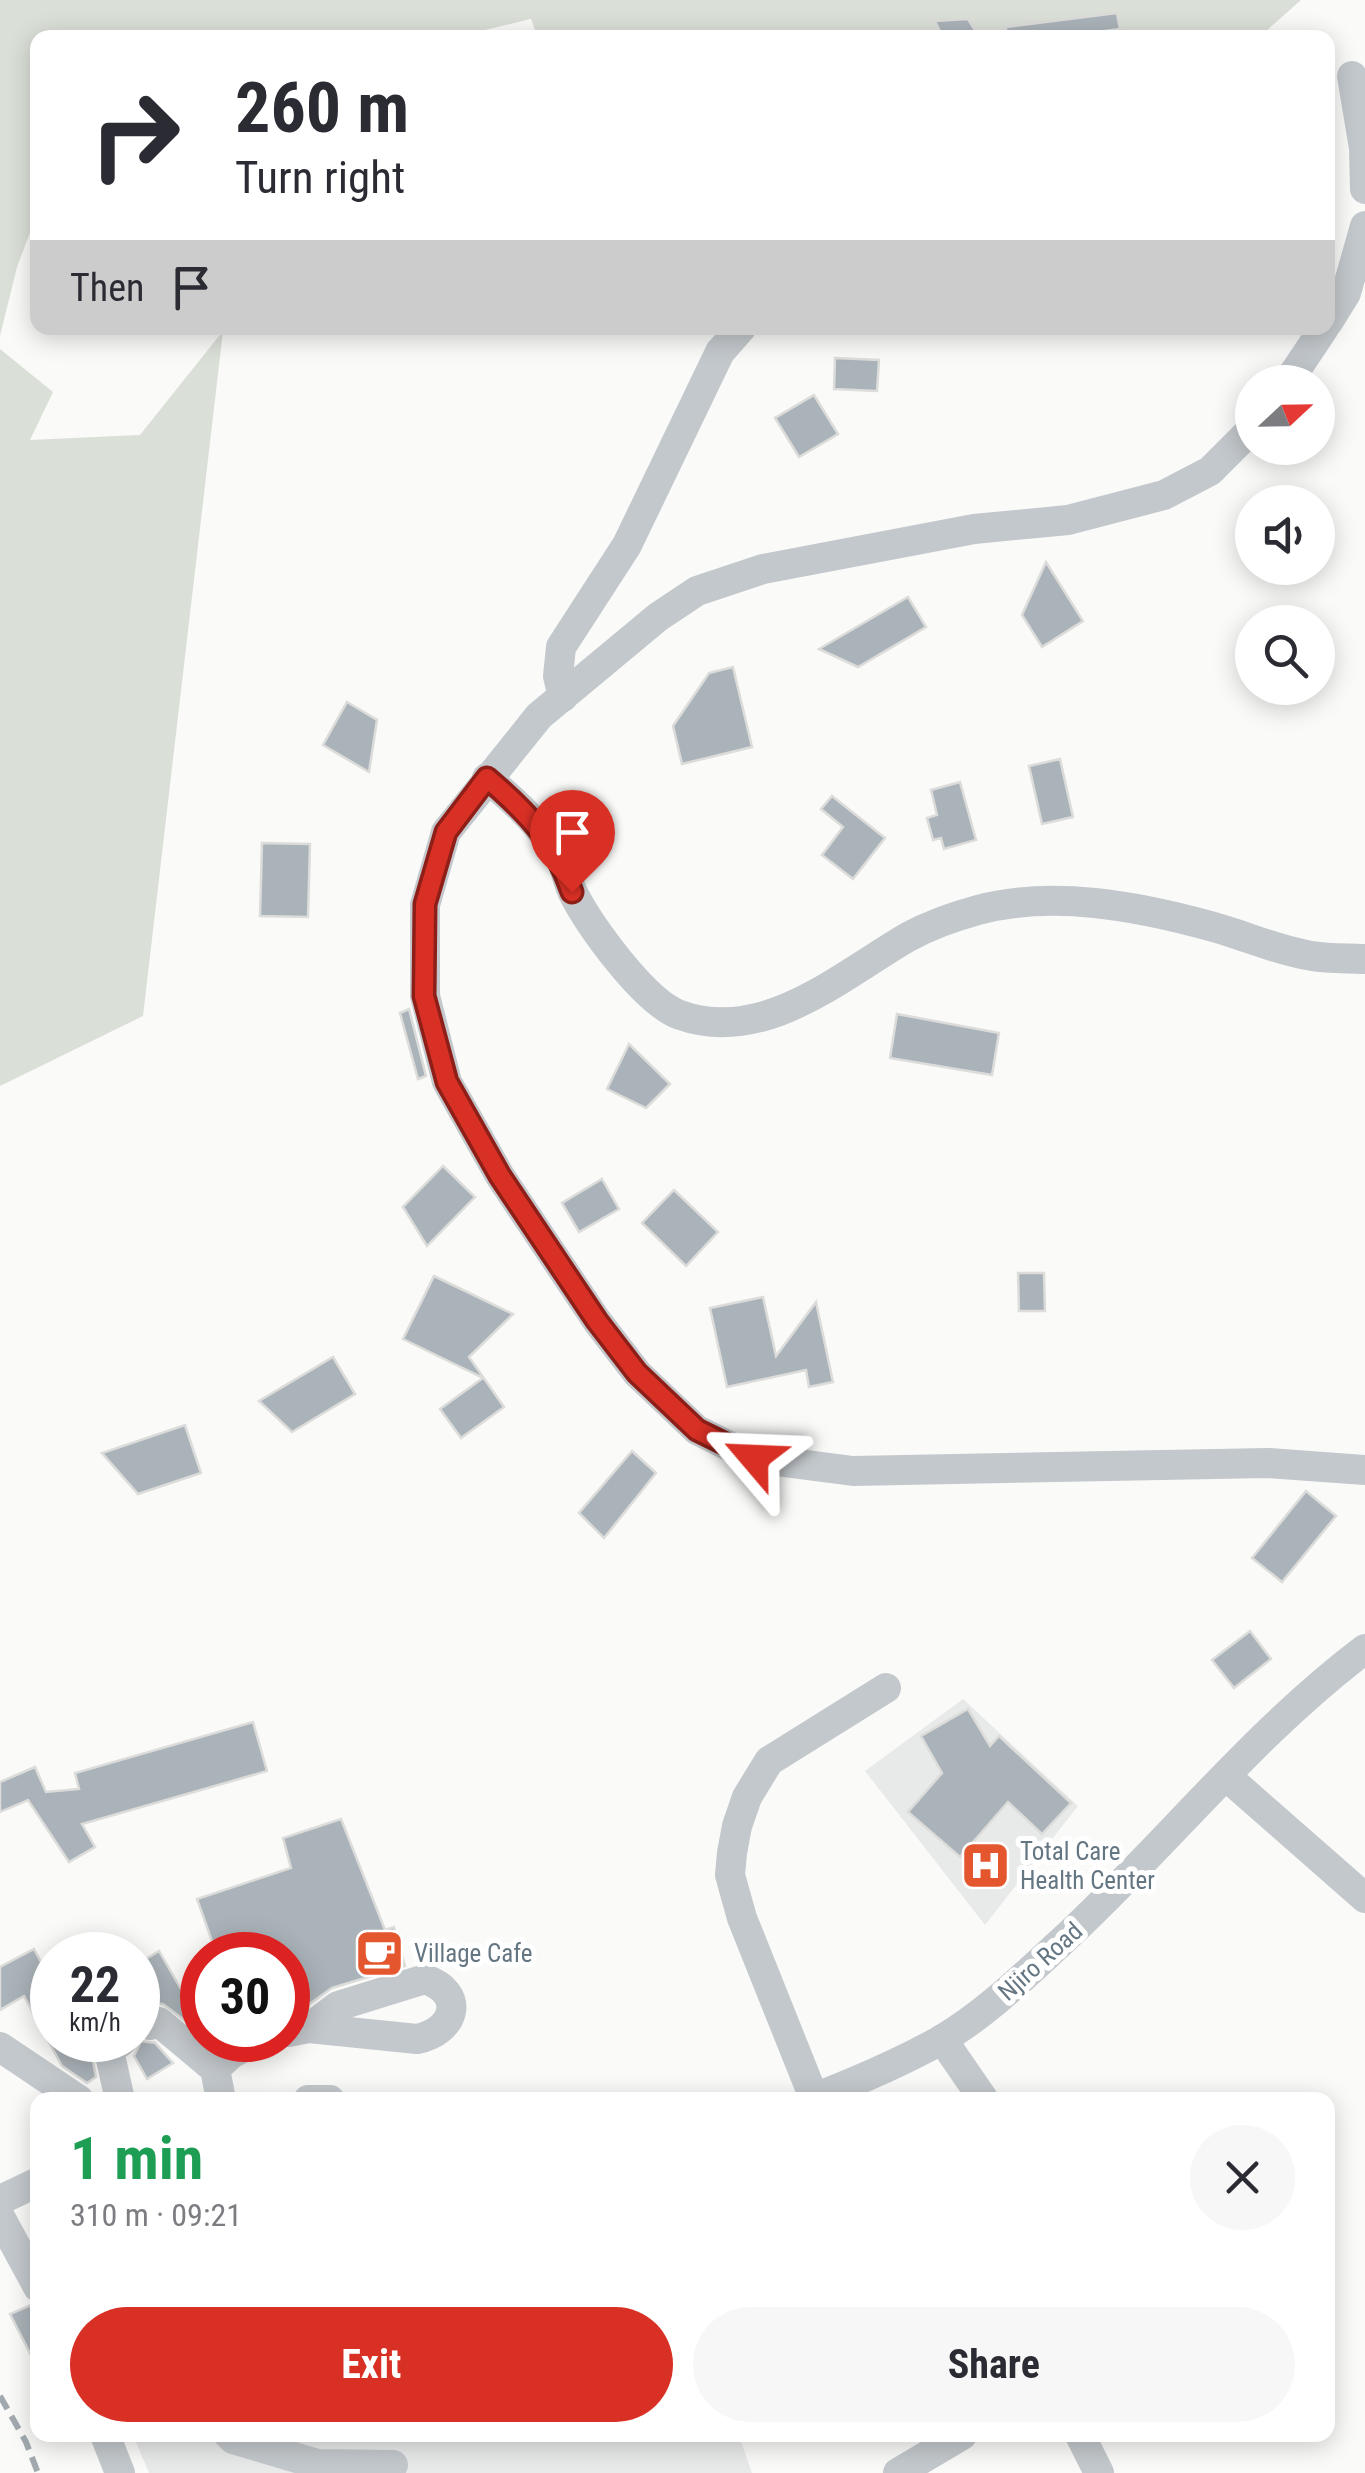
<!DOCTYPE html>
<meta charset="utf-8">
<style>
:root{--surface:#fff;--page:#f7f7f7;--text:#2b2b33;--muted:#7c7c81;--accent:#d93025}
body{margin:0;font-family:"Roboto Condensed",sans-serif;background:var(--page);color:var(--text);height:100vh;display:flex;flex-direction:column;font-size:38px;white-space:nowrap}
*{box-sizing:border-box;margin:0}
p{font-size:32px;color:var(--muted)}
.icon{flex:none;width:55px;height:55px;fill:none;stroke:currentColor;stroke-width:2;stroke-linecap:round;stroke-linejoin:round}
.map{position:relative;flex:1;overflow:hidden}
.panel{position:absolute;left:30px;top:2092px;width:1305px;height:350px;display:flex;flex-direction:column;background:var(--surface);border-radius:20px;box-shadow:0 5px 25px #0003}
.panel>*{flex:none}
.banner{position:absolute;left:30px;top:30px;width:1305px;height:305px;border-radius:20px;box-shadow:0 5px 25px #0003;background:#fff;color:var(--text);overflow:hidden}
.needle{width:65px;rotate:68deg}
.buttons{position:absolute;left:1235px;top:365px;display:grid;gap:20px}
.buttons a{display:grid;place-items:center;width:100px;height:100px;border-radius:50%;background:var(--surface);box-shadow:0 5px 25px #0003;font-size:50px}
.speed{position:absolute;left:30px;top:1932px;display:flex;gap:20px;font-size:50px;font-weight:700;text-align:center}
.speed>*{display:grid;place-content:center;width:130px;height:130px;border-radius:50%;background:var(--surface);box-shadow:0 5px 25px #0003;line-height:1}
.speed small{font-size:25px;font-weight:400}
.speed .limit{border:15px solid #d22;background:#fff;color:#111}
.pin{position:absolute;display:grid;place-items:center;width:85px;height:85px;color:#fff;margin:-102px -42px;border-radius:50% 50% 50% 0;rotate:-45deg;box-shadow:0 0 10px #0007}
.pin .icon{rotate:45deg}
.me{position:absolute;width:110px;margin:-55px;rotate:296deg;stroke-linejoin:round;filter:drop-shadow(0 0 8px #0008)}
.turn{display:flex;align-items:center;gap:35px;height:210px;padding:0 40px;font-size:45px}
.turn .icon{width:130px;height:130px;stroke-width:2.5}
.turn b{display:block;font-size:70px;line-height:85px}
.then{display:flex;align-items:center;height:95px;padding:0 40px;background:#0003;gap:20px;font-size:38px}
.round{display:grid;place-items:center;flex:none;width:105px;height:105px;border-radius:52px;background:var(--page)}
.summary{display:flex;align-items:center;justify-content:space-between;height:170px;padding:0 40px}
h1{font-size:60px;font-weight:700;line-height:75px;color:#1e9e55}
.cta{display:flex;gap:20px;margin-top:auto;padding:20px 40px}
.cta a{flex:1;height:115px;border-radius:60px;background:var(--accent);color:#fff;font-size:40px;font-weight:700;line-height:115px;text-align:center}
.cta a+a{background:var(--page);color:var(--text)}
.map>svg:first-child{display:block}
.built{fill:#e8e9e9}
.green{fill:#dadfd7}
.building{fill:#aab3b9;stroke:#dcdcda;stroke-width:2.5}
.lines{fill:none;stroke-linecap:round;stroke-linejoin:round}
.minor{stroke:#c3c8cc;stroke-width:30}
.rail{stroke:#a2aab0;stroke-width:6;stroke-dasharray:15 8;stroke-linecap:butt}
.route-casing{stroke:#8d1f18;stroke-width:25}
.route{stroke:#d93025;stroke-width:18}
.labels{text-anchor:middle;stroke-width:10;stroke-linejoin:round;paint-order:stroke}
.poi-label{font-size:25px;fill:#657683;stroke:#fff;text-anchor:start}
.street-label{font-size:25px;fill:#657683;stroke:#fff}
</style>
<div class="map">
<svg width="1365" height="2473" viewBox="0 0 1365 2473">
<rect width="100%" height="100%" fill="#fafaf8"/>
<g class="built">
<polygon points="963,1699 1078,1806 985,1925 865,1771"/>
<polygon points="133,2435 739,2435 752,2473 149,2473"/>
</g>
<g class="green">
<polygon points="0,0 1301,0 1258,38 538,38 531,19 451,38 38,38 37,214 17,267 0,336"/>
<polygon points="223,331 143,1016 0,1086 0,349 53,392 30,440 140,435"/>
</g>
<g class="building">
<polygon points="1117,13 1120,29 1052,38 1006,38 1006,27"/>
<polygon points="968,19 980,38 943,38 935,21"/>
<polygon points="835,358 879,360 877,391 834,389"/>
<polygon points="814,395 838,434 799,457 775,418"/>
<polygon points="1046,562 1083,621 1042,647 1022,615"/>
<polygon points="908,597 926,627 858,667 819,649"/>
<polygon points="733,667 752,747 682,764 673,726 709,673"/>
<polygon points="347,702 377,720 369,772 323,745"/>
<polygon points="1060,759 1073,817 1042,824 1029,766"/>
<polygon points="960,782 976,840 944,849 941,838 933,840 927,818 937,815 931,790"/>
<polygon points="832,796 885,838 853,879 822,855 843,827 821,809"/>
<polygon points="262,843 310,844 308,917 260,916"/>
<polygon points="409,1009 426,1076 418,1079 400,1013"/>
<polygon points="897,1014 999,1033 992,1075 890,1058"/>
<polygon points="629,1044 670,1084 646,1108 607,1089"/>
<polygon points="443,1166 475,1197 427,1246 403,1207"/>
<polygon points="602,1179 619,1209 579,1232 562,1203"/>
<polygon points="674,1190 718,1232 686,1266 642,1223"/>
<polygon points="1018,1273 1044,1273 1045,1311 1019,1311"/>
<polygon points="434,1276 513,1314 469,1357 504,1407 461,1438 440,1409 483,1378 403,1339"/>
<polygon points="763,1297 776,1356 816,1302 833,1382 809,1387 806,1370 727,1387 710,1308"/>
<polygon points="333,1357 355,1394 292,1432 259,1401"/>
<polygon points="185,1425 201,1473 138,1494 102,1453"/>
<polygon points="632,1451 656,1473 604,1538 579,1513"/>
<polygon points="1306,1491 1336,1516 1282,1582 1252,1558"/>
<polygon points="1250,1631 1271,1659 1234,1688 1212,1660"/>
<polygon points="968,1709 990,1746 999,1736 1071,1803 1042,1834 1008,1802 960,1857 908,1812 942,1773 921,1736"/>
<polygon points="253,1722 267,1771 82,1824 95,1847 69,1862 28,1800 0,1812 0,1782 35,1767 46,1792 79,1789 75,1773"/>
<polygon points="341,1819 385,1930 394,1927 405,1966 332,1988 301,2010 290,2012 288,1955 217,1955 197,1899 291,1868 283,1838"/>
<polygon points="34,1949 52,1983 52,2040 83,2040 92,2056 96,2077 87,2083 62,2066 24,1996 0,2010 0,1967"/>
<polygon points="159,1951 201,2024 195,2028 163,2004 153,2004 138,2011 138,1964"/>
<polygon points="141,2041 155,2043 173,2063 147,2079 134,2056"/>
<polygon points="33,2304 38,2306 38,2369 10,2314"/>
</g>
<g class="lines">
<g class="minor">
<polyline points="1352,76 1364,148 1365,189"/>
<polyline points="1328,322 1346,293 1365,226"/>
<polyline points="1288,382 1324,328"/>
<polyline points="1252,429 1210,471 1164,495 1068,520 974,529 763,569 697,591 658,617 539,716 446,832 425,905 425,996 447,1082 500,1176 597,1321 637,1373 697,1430 753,1458 853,1471 1268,1463 1365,1470"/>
<polyline points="563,697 558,676 561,647 627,545 720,352 741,328"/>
<path d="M487 778C513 800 541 825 559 855 565 866 567 879 572 891 589 925 644 1002 680 1015 764 1045 841 976 908 937 928 926 956 916 978 910 1053 890 1137 906 1210 926 1244 935 1278 951 1312 956 1329 959 1348 958 1365 959"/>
<polyline points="1226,1776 1365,1898"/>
<polyline points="150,2025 159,2022 215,2069"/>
<path d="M288 2032 309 2028 417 2039C456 2031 466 1993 425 1979L338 2006 309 2028"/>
<polyline points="942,2039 984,2100"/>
<polyline points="0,2047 79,2100"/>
<polyline points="814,2098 742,1918 730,1875 732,1853 737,1826 747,1797 769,1761 886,1688"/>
<polyline points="120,2100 110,2055 112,2048 123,2040"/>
<polyline points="221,2100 215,2069 231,2054 258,2040"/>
<polyline points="308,2100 330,2100"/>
<path d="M809 2100C853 2083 900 2063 941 2040 984 2015 1022 1978 1059 1944 1163 1849 1252 1734 1365 1649"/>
<polyline points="0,2200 38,2182"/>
<polyline points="0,2217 38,2287"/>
<polyline points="105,2435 120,2473"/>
<polyline points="229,2435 233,2439 317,2464 393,2465"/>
<polyline points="1080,2435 1099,2473"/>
<polyline points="898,2473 962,2435"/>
</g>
<polyline class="rail" points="0,2396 26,2442 38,2473"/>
</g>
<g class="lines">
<defs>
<path id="route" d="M572 892C554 840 528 813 487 778L446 832 425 904 424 996 447 1082 500 1176 597 1321 637 1373 697 1430 754 1458"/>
</defs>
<use href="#route" class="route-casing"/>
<use href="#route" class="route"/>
</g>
<defs>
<symbol id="hospital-square" viewBox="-11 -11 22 22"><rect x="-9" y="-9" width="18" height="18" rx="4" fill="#e4572e" stroke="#fff"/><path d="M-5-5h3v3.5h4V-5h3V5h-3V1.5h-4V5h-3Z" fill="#fff"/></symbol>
<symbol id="cafe-square" viewBox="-11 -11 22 22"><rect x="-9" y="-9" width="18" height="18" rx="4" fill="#e4572e" stroke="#fff"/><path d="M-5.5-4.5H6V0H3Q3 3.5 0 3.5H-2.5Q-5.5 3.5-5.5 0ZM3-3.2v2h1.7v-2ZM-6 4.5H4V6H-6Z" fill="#fff"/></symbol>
</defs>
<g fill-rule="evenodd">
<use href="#hospital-square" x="958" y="1838" width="55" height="55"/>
<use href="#cafe-square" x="352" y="1926" width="55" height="55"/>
</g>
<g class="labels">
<g class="poi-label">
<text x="1020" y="1860">Total Care<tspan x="1020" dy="29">Health Center</tspan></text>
<text x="414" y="1962">Village Cafe</text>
</g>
<g class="street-label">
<text transform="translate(1040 1961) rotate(-42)" y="9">Njiro Road</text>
</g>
</g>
</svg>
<div class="buttons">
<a><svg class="needle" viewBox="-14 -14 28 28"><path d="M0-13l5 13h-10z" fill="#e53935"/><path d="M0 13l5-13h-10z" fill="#7c7c81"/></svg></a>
<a><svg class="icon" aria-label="sound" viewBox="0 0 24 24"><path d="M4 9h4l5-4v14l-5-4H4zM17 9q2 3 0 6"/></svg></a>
<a><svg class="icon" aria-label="search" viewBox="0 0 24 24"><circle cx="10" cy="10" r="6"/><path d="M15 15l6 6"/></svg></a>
</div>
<div class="speed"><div>22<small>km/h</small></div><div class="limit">30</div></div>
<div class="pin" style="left:572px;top:892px;background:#d93025"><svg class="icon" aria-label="arrive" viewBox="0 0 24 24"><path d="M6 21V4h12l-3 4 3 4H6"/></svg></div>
<svg class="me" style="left:754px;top:1458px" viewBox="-20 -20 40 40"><path d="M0-17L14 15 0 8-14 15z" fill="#d93025" stroke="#fff" stroke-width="4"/></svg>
<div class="banner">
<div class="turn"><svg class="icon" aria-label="right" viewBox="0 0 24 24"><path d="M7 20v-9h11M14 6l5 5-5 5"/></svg><div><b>260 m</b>Turn right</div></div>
<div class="then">Then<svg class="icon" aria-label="arrive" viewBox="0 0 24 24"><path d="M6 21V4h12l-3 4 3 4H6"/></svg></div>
</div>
<section class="panel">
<div class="summary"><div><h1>1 min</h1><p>310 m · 09:21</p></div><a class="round"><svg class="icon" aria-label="close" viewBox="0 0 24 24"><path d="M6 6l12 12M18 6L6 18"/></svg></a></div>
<div class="cta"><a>Exit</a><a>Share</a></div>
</section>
</div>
